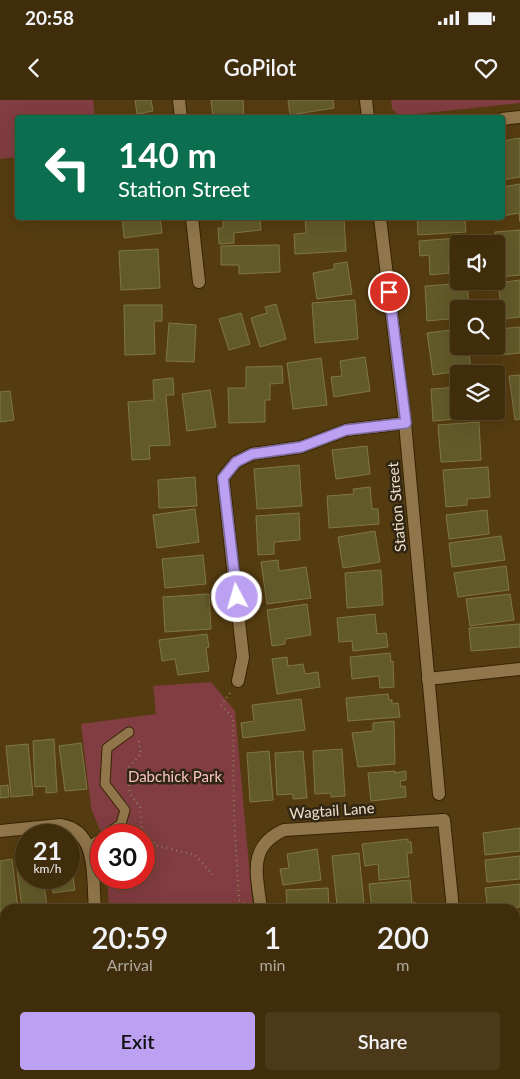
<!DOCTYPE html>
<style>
:root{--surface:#402d0c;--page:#4b391a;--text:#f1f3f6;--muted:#aea89d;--line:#59492d;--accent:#bca0f2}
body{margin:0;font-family:Lato,sans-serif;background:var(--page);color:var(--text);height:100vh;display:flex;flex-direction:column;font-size:19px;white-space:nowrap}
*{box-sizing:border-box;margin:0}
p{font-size:16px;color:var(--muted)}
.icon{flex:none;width:28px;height:28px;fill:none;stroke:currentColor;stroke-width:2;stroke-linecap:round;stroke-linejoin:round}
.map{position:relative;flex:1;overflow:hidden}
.side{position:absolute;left:0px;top:804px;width:520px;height:176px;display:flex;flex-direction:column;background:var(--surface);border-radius:15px 15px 0 0;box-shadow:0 5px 20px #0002,0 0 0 1px var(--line)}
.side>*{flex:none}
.banner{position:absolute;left:15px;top:15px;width:490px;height:105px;border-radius:5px;box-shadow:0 5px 20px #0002,0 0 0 1px var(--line);background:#0b6e4f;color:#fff;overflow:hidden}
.buttons{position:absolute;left:450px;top:135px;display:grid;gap:10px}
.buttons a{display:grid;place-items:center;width:55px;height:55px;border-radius:5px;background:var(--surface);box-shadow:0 5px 20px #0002,0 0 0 1px var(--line);font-size:25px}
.speed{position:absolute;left:15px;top:724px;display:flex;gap:10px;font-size:25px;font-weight:700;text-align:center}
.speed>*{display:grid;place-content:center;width:65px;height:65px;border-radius:50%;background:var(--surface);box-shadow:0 5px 20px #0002,0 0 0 1px var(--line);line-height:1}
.speed small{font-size:12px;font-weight:400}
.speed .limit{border:8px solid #d22;background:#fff;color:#111}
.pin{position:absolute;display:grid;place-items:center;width:42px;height:42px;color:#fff;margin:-21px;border:2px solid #fff;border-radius:50%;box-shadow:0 1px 5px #0007}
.me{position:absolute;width:55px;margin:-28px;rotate:354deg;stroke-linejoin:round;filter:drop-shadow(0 0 4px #0008)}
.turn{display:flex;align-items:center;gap:18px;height:105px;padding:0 20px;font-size:22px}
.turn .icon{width:65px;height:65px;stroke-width:2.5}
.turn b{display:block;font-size:35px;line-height:42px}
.eta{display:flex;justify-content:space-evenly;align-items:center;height:85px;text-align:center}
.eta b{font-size:30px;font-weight:600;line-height:35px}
.primary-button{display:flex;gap:10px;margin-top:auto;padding:10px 20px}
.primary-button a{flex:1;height:58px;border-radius:5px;background:var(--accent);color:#111;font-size:20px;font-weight:600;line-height:58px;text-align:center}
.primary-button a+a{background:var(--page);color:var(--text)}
.status{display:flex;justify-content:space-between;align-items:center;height:35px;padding:0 25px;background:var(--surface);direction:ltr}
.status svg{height:14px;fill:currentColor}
header{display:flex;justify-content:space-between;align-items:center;height:65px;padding:0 20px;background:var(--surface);font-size:22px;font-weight:600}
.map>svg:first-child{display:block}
.green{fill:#813d41}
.building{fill:#635a2a;stroke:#807646}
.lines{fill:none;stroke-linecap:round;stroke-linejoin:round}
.lane-casing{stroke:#372403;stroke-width:11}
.street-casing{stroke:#372403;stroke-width:14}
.path{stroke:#8d7854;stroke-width:2.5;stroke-dasharray:1 4;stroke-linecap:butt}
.lane{stroke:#91764b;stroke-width:9}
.street{stroke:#91764b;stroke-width:12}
.route-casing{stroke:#7a689d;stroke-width:12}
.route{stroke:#bca0f2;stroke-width:9}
.labels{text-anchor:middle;stroke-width:5;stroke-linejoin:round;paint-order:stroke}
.street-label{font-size:15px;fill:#efe0ca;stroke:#312614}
.park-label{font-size:15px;fill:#f8c3c3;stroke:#312614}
</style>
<div class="status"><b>20:58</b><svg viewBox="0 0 49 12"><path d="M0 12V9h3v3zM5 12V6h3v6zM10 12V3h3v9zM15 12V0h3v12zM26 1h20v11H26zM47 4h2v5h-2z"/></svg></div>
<header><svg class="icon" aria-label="back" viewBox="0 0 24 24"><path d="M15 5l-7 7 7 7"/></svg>GoPilot<svg class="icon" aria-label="heart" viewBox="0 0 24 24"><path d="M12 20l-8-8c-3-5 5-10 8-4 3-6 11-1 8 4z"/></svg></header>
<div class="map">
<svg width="520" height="979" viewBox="0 0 520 979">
<rect width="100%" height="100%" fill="#553c10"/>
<g class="green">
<polygon points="0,0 93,0 95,17 18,18 17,57 0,59"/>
<polygon points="391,0 520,0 520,3 399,16 392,9"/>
<polygon points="211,582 235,611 253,809 109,809 107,778 144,778 144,735 102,735 91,708 81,624 156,614 153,586"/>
</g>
<g class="building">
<polygon points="135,0 151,0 153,11 137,14"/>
<polygon points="211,0 243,0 244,18 213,18"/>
<polygon points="288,0 333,0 334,8 290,15"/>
<polygon points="520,38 520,77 502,80 502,41"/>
<polygon points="520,84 520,122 519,113 502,116 502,87"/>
<polygon points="122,118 160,118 162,133 124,138"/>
<polygon points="223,118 260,118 261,130 234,133 234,143 219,144 218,128 223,128"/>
<polygon points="305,118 344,118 346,151 295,154 294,134 306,133"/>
<polygon points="417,118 465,118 466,132 418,135"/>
<polygon points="520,130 520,175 499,177 495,132"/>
<polygon points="470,137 470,144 459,144 459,162 448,163 449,173 430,175 429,155 420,156 419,141"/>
<polygon points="279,145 280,172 239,174 239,165 221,165 221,146"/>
<polygon points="158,149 160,188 121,190 119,151"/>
<polygon points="347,162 352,194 317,199 313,173 334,169 334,164"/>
<polygon points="520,180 520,217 503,219 498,183"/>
<polygon points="467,183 469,209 459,209 459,218 427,221 425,186"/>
<polygon points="355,200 358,239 315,243 312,203"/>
<polygon points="276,204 286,239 260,247 251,218 267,213 265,207"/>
<polygon points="124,205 162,205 162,221 154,221 155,254 125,255"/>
<polygon points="241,213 250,244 229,250 219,219"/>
<polygon points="169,223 196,225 194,262 166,261"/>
<polygon points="520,227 520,253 501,255 499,229"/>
<polygon points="459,229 459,246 468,246 471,269 433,275 427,233"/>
<polygon points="365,257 370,291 334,297 331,277 342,276 340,261"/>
<polygon points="321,258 327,305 293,309 287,263"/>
<polygon points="282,266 283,283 270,284 270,300 265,300 265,322 229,323 228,288 246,288 246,267"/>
<polygon points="520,275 520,319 515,320 509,276"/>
<polygon points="173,278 174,295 166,295 170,345 149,346 150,359 132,360 128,302 154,300 153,280"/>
<polygon points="459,287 459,311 493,311 493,316 433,321 431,289"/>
<polygon points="210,290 216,327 187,331 182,294"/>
<polygon points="10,291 14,320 0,322 0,292"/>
<polygon points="479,322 481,360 441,362 438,325"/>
<polygon points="367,346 370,374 336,379 332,350"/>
<polygon points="299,365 302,406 257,409 254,369"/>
<polygon points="488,367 490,397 467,399 467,405 446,407 443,370"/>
<polygon points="195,377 197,406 159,408 158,380"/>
<polygon points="370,387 372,409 378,409 379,424 329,428 327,396 354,394 353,389"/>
<polygon points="195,409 199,442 157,448 153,415"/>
<polygon points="487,410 489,434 449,439 446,415"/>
<polygon points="299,413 300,440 274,442 274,454 258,455 256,416"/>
<polygon points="375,431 380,462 343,468 338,437"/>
<polygon points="501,436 505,460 452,467 449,443"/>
<polygon points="203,455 206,484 165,488 162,459"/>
<polygon points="278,460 279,471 306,467 311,498 267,504 261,462"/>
<polygon points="506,466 509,490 458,497 454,473"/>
<polygon points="381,470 383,505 347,508 345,473"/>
<polygon points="209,494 211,529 165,532 163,497"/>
<polygon points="510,494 514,520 470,526 466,499"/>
<polygon points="307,504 311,535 285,539 285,544 272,546 267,510"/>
<polygon points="375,514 377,534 386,533 388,547 353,551 352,541 339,542 337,518"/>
<polygon points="520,524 520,547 471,551 469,528"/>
<polygon points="207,534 209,547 206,548 209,571 178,575 175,559 162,561 159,540"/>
<polygon points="390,553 391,562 393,561 394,587 380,588 379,576 352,579 350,557"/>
<polygon points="287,557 288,566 303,564 305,574 318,572 320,587 277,594 272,559"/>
<polygon points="388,594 389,600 392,600 392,604 398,603 400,617 348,621 346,598"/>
<polygon points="301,599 305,630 243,638 241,623 254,621 252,605"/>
<polygon points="394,621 395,664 358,667 352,633 373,631 373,623"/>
<polygon points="54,639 57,692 46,693 46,686 35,687 33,641"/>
<polygon points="81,643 87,689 65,691 59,646"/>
<polygon points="28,644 33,695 11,697 6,646"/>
<polygon points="342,649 345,696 331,697 331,693 315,694 313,651"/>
<polygon points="269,651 273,700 250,702 247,653"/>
<polygon points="303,651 307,698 293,699 293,694 277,695 275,653"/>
<polygon points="395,671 395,673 406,671 406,680 400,681 401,687 405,686 406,697 371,701 368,673"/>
<polygon points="8,685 9,697 0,698 0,686"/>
<polygon points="520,728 520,751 485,755 483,733"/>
<polygon points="408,739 408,742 411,742 412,753 407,753 409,777 379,780 378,764 365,766 362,744"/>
<polygon points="317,749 321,780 283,785 280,769 289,768 287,754"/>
<polygon points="69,750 75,790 53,793 51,778 69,778"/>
<polygon points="359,753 364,804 337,806 332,756"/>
<polygon points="520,756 520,779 487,782 485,760"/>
<polygon points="26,758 26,778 43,778 47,806 22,809 16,760"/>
<polygon points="12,759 18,809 5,809 5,811 0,811 0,761"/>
<polygon points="410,780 412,803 416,803 416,809 372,809 369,784"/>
<polygon points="520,784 520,807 488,809 485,788"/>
<polygon points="328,788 329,809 287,809 286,790"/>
<polygon points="515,821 518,838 520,838 520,859 515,860"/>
<polygon points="0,832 3,857 0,858"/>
<polygon points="520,881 520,912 515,913 515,882"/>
<polygon points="520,927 520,956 515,957 515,928"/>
<polygon points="0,939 4,939 5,969 0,970"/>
<polygon points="52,975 74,975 74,979 33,979 33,976"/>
<polygon points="131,975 178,975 178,979 132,979"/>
</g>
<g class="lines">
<defs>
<g id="lane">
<polyline points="105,735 121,724 125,710 105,684 107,648 129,632"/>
<polyline points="89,746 101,738"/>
</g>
<g id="street">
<polyline points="179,0 181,18"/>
<polyline points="366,0 368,18"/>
<polyline points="502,19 520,17"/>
<polyline points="192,118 199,182"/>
<polyline points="380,118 405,323 439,694"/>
<polyline points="428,579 520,569"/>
<polyline points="238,581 243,557 223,378 236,362 252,354 301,347 346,330 405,323"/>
<path d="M0 731 60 725C99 730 92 779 95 809"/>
<path d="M261 809C257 774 247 747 284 730L444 720 453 809"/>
<polyline points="108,975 108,979"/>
<polyline points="470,975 470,979"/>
</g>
</defs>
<use href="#lane" class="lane-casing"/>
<use href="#street" class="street-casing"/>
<g class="path">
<polyline points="230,593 221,605 233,618 234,715 239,800 248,805"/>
<polyline points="139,641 141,654 127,669 130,694 140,707 142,730 155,745 195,755 213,775"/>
</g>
<use href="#lane" class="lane"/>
<use href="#street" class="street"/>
</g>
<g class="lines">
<defs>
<polyline id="route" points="237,497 223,378 236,362 252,354 301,347 346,330 406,323 389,192"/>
</defs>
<use href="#route" class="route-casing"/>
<use href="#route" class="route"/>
</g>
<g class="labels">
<g class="street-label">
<text transform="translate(397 407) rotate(-95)" y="5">Station Street</text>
<text transform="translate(332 711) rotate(-4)" y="5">Wagtail Lane</text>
</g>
<g class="park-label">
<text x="175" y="682">Dabchick Park</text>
</g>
</g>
</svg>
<div class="buttons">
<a><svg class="icon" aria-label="sound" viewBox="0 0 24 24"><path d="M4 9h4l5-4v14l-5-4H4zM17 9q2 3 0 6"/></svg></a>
<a><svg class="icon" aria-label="search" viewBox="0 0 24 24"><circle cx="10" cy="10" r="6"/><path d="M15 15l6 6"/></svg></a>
<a><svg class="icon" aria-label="layers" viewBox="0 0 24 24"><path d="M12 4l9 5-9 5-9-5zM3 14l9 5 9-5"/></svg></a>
</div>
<div class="speed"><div>21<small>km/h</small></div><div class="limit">30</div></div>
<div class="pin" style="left:389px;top:192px;background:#d93025"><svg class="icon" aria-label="arrive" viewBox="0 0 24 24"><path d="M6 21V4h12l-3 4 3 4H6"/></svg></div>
<svg class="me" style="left:237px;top:497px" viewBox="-20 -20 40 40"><circle r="17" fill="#bca0f2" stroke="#fff" stroke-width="3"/><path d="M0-11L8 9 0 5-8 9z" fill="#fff"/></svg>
<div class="banner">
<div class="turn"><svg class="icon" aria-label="left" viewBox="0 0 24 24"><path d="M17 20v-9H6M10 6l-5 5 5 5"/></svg><div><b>140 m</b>Station Street</div></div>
</div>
<section class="side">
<div class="eta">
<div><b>20:59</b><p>Arrival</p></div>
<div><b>1</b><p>min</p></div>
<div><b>200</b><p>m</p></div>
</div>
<div class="primary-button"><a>Exit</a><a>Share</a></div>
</section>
</div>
